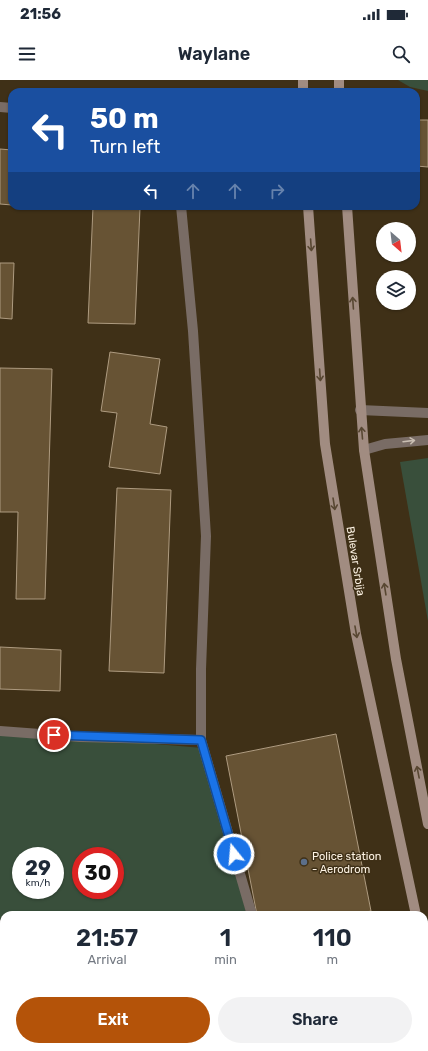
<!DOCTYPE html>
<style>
:root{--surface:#fff;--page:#f2f2f3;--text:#1f2937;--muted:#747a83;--accent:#b45309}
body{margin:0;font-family:Rubik,sans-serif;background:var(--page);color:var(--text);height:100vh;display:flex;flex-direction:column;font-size:15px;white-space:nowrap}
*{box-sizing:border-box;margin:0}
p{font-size:13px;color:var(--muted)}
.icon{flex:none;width:22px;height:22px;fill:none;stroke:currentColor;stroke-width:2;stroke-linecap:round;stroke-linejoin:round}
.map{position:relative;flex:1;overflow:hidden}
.sheet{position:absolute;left:0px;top:831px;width:428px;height:140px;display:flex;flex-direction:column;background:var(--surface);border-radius:12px 12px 0 0;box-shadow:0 1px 3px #0004}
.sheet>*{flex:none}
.top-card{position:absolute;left:8px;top:8px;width:412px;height:122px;border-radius:12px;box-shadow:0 1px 3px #0004;background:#1a4fa0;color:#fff;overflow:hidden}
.needle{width:26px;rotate:152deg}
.buttons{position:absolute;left:376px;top:142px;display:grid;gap:8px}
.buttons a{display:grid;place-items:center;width:40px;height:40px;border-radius:50%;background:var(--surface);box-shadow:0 1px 3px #0004;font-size:20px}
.speed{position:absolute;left:12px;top:767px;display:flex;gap:8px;font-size:20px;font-weight:700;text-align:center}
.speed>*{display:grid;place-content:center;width:52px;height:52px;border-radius:50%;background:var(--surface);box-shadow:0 1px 3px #0004;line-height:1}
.speed small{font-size:10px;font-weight:400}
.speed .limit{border:6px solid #d22;background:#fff;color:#111}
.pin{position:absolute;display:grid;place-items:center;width:34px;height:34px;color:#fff;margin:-17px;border:2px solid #fff;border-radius:50%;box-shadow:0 1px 4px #0007}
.me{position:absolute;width:44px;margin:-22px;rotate:343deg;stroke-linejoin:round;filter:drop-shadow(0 0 3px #0008)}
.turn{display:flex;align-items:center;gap:14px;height:84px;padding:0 16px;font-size:18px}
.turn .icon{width:52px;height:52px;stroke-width:2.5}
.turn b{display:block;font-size:28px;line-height:34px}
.lanes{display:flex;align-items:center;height:38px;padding:0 16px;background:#0003;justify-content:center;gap:20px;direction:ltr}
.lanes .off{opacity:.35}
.eta{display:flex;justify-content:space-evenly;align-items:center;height:68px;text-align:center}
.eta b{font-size:24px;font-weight:600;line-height:28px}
.action{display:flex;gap:8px;margin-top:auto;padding:8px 16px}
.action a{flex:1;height:46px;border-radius:24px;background:var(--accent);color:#fff;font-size:16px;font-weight:600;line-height:46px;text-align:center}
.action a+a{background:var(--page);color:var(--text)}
.status{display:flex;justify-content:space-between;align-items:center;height:28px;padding:0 20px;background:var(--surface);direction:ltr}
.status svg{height:11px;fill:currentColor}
header{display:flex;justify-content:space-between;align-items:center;height:52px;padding:0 16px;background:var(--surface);font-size:18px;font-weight:600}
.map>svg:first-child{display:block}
.green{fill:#394f3b;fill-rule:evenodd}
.building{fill:#675334;stroke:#ae9b80}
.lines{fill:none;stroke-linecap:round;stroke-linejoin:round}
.lane{stroke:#796c65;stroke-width:10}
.street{stroke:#796c65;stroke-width:10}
.secondary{stroke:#a18c81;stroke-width:10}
.oneway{stroke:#584732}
.oneway2{stroke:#c9beb2}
.route-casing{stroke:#114b97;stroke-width:10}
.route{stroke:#1a73e8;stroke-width:7}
.service-dot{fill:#5c6f8a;stroke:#3f3017;stroke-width:1.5}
.labels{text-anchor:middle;stroke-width:3;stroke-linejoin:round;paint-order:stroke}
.street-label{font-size:11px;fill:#fef4e5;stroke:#3f3017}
.poi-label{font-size:11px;fill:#fef4e5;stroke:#3f3017;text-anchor:start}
</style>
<div class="status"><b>21:56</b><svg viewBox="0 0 49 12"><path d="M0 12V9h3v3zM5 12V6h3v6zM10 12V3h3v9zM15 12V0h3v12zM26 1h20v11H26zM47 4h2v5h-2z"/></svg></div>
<header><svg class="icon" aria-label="menu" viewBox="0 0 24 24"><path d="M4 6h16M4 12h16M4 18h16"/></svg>Waylane<svg class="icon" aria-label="search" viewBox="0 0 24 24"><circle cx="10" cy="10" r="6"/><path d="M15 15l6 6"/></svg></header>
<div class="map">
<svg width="428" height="971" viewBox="0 0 428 971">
<rect width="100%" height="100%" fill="#3f3017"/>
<g class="green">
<polygon points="398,0 428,0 428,11 410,7"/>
<polygon points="428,378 428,541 400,382"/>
<path d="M0 651 203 668 247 835H4V967H282L283 971H0ZM21 776H55V810H21ZM81 776H115V810H81Z"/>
</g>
<g class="building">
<polygon points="420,40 428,40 428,87 416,86 416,42"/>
<polygon points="0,69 12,70 12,125 0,124"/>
<polygon points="24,126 62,126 62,129"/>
<polygon points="93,127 140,128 135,244 88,243"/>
<polygon points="0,183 14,183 12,239 0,238"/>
<polygon points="110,272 160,279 150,344 167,347 160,394 109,387 117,333 101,331"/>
<polygon points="0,288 52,289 45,519 16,519 18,432 0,432"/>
<polygon points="117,408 171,410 164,593 109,591"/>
<polygon points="0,567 61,570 60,611 0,609"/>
<polygon points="336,654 371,831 350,835 257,835 226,676"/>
<polygon points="330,967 376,967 377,971 331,971"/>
</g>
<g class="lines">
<polyline class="lane" points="383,967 384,971"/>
<g class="street">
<polyline points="0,27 12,28"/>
<polyline points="360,330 428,333"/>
<polyline points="364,370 385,364 428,360"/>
<polyline points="0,651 80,657 201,660 201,589 206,456 193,251 181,126"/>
<polyline points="201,660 252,835"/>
<polyline points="0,845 4,845"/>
<polyline points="424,906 428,910"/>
<polyline points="285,967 286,971"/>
</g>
<g class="secondary">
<polyline points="303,0 303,12"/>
<polyline points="339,0 339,12"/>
<polyline points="308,126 325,364 356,554 416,835"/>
<polyline points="347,126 364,370 396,579 428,744"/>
<polyline points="424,866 428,882"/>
</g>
</g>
<defs><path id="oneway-shaft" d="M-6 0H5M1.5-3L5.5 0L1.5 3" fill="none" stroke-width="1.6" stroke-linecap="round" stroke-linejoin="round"/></defs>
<g class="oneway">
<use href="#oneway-shaft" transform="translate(311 165) rotate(86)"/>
<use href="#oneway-shaft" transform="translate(353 223) rotate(-94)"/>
<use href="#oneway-shaft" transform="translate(320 295) rotate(86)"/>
<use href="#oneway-shaft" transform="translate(362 353) rotate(-95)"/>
<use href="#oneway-shaft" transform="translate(334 424) rotate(81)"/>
<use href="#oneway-shaft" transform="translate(385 509) rotate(-99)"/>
<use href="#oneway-shaft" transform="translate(356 552) rotate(80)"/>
<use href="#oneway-shaft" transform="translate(418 692) rotate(-101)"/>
</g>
<use class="oneway2" href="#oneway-shaft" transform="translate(409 361) rotate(-7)"/>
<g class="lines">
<defs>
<polyline id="route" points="54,655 201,660 234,774"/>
</defs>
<use href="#route" class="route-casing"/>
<use href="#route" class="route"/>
</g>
<circle class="service-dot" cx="304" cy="782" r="4"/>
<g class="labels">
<g class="street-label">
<text transform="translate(356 481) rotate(81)" y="4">Bulevar Srbija</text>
</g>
<g class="poi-label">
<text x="312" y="780">Police station<tspan x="312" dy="13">- Aerodrom</tspan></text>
</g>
</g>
</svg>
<div class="buttons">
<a><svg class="needle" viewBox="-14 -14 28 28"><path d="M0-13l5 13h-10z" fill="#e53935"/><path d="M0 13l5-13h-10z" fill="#747a83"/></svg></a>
<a><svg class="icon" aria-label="layers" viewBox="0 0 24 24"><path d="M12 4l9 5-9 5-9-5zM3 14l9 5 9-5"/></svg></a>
</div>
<div class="speed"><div>29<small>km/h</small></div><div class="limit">30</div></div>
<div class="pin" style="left:54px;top:655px;background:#d93025"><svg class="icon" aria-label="arrive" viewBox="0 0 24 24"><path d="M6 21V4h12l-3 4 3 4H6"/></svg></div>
<svg class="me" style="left:234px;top:774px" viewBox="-20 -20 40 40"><circle r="17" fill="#1a73e8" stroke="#fff" stroke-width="3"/><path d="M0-11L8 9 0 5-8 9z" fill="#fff"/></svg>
<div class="top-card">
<div class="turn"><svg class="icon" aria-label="left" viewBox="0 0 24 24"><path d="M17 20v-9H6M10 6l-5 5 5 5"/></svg><div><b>50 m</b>Turn left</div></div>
<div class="lanes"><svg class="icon" aria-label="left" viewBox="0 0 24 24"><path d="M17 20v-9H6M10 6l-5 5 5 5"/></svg><svg class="icon off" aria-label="ahead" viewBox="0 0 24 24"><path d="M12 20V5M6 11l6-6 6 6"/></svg><svg class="icon off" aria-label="ahead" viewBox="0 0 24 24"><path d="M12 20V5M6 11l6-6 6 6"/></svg><svg class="icon off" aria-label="right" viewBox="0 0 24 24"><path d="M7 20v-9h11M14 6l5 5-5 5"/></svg></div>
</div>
<section class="sheet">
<div class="eta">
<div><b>21:57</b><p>Arrival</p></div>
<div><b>1</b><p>min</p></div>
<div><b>110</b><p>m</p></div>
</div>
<div class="action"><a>Exit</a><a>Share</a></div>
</section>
</div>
